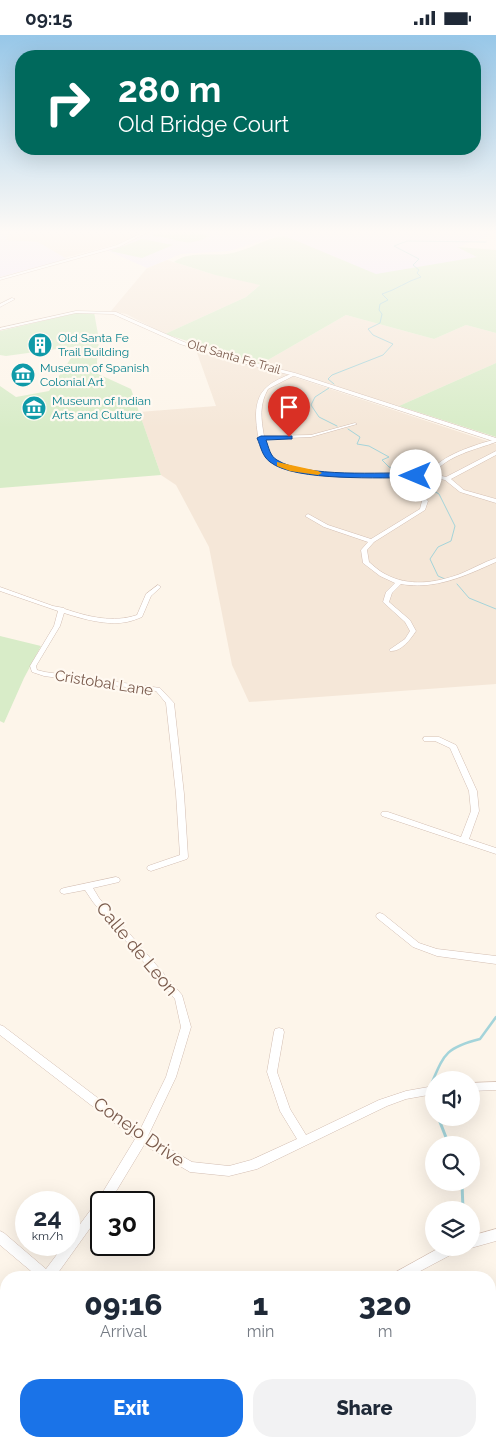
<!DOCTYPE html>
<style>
:root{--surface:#fff;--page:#f2f2f3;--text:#1f2937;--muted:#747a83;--accent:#1a73e8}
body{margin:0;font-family:Raleway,sans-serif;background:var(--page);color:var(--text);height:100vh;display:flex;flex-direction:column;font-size:19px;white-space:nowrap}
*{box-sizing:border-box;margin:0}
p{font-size:16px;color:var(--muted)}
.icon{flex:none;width:28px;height:28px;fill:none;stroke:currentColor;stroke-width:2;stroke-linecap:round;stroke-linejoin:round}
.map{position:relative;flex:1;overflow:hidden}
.sheet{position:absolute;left:0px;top:1236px;width:496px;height:176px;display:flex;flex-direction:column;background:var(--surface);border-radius:20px 20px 0 0;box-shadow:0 5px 20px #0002}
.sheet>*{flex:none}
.top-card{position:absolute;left:15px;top:15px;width:466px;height:105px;border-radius:20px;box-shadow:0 5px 20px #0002;background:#00695c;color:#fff;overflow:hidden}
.controls{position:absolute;left:425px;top:1036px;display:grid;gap:10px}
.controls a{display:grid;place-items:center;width:55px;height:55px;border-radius:50%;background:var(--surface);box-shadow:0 5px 20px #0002;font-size:25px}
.speed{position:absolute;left:15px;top:1156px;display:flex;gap:10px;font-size:25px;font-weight:700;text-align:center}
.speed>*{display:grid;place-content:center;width:65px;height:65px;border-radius:50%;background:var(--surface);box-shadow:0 5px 20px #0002;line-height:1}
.speed small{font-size:12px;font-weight:400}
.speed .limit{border:2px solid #111;border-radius:8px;background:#fff;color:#111}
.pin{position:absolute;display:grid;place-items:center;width:42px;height:42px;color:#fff;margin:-51px -21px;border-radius:50% 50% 50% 0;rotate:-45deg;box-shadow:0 0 5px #0007}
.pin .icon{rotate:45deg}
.me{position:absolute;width:55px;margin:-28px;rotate:270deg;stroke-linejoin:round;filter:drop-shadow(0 0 4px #0008)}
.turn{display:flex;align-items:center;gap:18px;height:105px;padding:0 20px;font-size:22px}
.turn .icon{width:65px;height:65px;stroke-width:2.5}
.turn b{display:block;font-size:35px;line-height:42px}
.eta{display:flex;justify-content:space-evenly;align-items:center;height:85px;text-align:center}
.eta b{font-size:30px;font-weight:800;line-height:35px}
.action{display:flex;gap:10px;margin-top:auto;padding:10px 20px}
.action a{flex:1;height:58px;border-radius:20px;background:var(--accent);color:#fff;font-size:20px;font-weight:800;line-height:58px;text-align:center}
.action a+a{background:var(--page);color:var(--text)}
.status{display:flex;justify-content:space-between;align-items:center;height:35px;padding:0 25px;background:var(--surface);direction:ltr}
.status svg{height:14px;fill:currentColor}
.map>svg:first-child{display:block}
.residential{fill:#f5e7d8}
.education{fill:#f2e7fa}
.green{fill:#d8ecc8}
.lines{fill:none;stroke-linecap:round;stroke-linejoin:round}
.stream-far2{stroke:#a4d4da;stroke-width:1}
.stream-far1{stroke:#a4d4da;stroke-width:2.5}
.stream{stroke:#a4d4da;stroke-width:3}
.minor-casing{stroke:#d3beb2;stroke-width:1}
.tertiary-casing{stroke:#d3beb2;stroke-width:1}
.minor{fill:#fff;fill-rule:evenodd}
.tertiary{fill:#fff;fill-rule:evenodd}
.route{fill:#1a73e8;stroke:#114b97}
.slow{fill:#f59e0b}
.labels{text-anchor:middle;stroke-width:4.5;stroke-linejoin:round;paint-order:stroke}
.far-culture-label{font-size:12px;fill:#0d838f;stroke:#fff9f1;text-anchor:start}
.far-street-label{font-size:12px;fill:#795a4c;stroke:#fff9f1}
.street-label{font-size:15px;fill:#795a4c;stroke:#fff9f1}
.near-street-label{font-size:18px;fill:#795a4c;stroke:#fff9f1}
</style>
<div class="status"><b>09:15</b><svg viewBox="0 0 49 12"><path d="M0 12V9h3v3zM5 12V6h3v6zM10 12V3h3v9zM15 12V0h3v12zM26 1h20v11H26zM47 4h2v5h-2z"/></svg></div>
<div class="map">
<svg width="496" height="1412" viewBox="0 0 496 1412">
<rect width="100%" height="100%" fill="#fdf5ea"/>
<g class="residential">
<polygon points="0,196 166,196 0,240"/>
<polygon points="167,225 215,240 261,249 246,262 165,299 126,279 111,276 147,233"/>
<polygon points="346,280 434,304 466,290 496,298 496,328 399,371 261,329"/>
<polygon points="196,315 282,338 496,409 496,649 249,667 232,630 209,512 176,450 161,440 139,377 216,371"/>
</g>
<g class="education">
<polygon points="0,196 11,196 6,205 38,207 67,224 0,242"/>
<polygon points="153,196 496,196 496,198 458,212 478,222 376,240 281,200 229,216 181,219 147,233 106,215 125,210 140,201"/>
</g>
<g class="green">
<path d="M161 196H192L209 201C186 215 174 201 151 201Z"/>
<path d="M285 201 376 239 477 222 457 212 496 215V298L466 290 434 304 346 280 261 329 165 299 246 262 260 250 215 240 174 227C188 216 210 221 227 219 248 216 264 203 285 201Z"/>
<polygon points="142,204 173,210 142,223 110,216"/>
<polygon points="94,277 99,305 96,338 131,354 161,440 0,453 0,351 16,362 49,356 79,311 6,321 0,320 0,296 76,278"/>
<polygon points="496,328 496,402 399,371"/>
<polygon points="0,601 41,611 24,643 4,688 0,686"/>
</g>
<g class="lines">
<g class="stream-far2">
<path d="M334 349 328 344 332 340 383 320 393 309 373 300 368 294 380 288 382 279 379 275 380 269 388 265 382 259C396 255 407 246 421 242L417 238 419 235 413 230 419 224 394 211 407 206 486 207"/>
<polyline points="329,353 315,362 311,370 319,382 337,391"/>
<polyline points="348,394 360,402 357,409 369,411 389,422 382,425 389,432 403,438"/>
<polyline points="415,445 439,459 455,491 451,506 438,512 430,524 438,541 445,544"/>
<polyline points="457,549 469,563 496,574"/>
</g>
<g class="stream-far1">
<path d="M430 1052C444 1020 444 1013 480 1004L496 982"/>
<polyline points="429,1059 434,1071"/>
</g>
<g class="stream">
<polyline points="438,1082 449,1110"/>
<polyline points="462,1148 463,1175"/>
</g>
<defs>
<g id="minor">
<polygon points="146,196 150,196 119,212 0,245 0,243 117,210"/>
<polygon points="12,263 15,264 0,272 0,269"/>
<path d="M293 338 295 339V340L268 354C259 370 261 384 264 401L311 400 355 388 357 389 311 402 264 404C266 411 268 420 275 424 305 445 392 440 429 438 441 420 475 410 496 404V407C477 414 445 421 434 439L446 442 496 416V420L451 444 464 455 496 464V468L460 457 445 445 431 442H406L428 466 425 475 374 507 367 515 369 527C374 531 379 536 385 539 409 552 435 548 460 539 472 534 484 527 496 523V527C465 541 435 555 401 549L392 558 389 567 410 585 416 596C410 605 401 617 390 616L389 615 405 604 410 596 405 587 383 567 386 557 395 548 380 541 363 528 361 515 368 507 324 492 305 481 308 479 310 480 328 490 371 504 420 474 422 466 400 442C370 443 293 445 270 426 259 417 256 392 256 379 257 353 271 347 293 338Z"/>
<path d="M158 550 161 552 151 561 142 582C137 584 132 586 127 587 107 591 83 584 64 578L60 591 36 631 37 635 45 637 160 653 174 668 184 759 188 822 187 824 151 836 148 835 147 833 148 831 180 820 176 759 166 668 156 656 44 641 32 637 30 631 54 591 58 576 0 556V552L53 571 64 573 65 574C89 582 113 588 137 580L146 559Z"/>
<polygon points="424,702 439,702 456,710 457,712 477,756 479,776 469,804 496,813 496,819 382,781 381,779 382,777 388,777 461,802 471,776 469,756 450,713 435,706 424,706 423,704"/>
<polygon points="116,842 119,843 120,845 119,847 93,853 99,863 182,960 191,992 176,1042 148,1101 192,1127 229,1131 251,1125 297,1104 280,1076 267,1037 274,997 275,994 279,993 283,994 284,997 277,1037 290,1074 306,1100 379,1065 406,1056 434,1051 434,1059 406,1064 387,1071 257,1134 229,1141 190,1137 144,1110 109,1168 101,1168 101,1178 55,1242 38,1242 0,1210 0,1196 4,1198 46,1234 64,1210 69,1210 69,1204 98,1165 135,1104 0,1000 0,990 3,991 140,1095 166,1042 181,992 175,964 93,867 85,855 64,859 61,858 60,856 61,854 64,853"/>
<polygon points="380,878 383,879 419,908 437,914 496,921 496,929 437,921 413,912 377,883 376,881 377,879"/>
<polygon points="496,1047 496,1055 471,1056 471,1048"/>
<polygon points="496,1194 496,1206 471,1213 471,1201"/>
<polygon points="441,1212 460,1212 458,1216 409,1242 392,1242 394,1238"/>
<polygon points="6,1280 6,1295 0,1299 0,1284"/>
<polygon points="209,1406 223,1406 226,1412 212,1412"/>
</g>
<polygon id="tertiary" points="76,276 116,277 184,307 238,324 295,338 496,403 496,407 291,340 234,326 180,309 113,279 76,278 0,295 0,293"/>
</defs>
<use href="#minor" class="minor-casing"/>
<use href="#tertiary" class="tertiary-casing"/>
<use href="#minor" class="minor"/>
<use href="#tertiary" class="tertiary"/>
</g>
<linearGradient id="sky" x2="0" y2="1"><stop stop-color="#97c7e8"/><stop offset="0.5" stop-color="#fefaf6"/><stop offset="1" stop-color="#fefaf6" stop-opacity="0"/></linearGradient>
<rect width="496" height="394" fill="url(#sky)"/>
<path class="route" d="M292 401V404H289L266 405C269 413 270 421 277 425 305 443 382 437 416 438L421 441 416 443C383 442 295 447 270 427 262 421 261 412 257 403L261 401Z"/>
<polygon class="slow" points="277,427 318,436 322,438 318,440 290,436 277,431"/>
<defs>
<symbol id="building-disc" viewBox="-11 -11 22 22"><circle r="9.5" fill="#0f9aa8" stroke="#fff9f1"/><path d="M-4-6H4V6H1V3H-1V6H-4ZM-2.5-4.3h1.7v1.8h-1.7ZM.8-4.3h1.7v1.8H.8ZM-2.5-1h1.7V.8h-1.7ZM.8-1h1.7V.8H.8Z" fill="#fff"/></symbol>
<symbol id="museum-disc" viewBox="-11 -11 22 22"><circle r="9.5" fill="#0f9aa8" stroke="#fff9f1"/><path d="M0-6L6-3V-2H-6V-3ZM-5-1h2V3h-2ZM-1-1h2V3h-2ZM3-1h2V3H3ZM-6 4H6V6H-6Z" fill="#fff"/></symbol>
</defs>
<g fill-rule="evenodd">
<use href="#building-disc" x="26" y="296" width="28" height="28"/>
<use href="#museum-disc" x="9" y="326" width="28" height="28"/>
<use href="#museum-disc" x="20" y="359" width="28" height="28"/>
</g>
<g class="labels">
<g class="far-culture-label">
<text x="58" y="307">Old Santa Fe<tspan x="58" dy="14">Trail Building</tspan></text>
<text x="40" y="337">Museum of Spanish<tspan x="40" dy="14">Colonial Art</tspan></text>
<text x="52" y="370">Museum of Indian<tspan x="52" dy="14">Arts and Culture</tspan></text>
</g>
<g class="far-street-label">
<text transform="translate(234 322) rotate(16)" y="4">Old Santa Fe Trail</text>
</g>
<g class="street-label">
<text transform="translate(104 648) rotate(9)" y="5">Cristobal Lane</text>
</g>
<g class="near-street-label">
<text transform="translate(137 914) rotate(50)" y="6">Calle de Leon</text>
<text transform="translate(139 1097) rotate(35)" y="6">Conejo Drive</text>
</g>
</g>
</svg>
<div class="controls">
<a><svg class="icon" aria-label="sound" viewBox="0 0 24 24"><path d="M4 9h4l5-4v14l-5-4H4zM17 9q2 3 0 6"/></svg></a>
<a><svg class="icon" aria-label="search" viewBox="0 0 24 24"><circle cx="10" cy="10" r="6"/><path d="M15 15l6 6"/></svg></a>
<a><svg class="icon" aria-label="layers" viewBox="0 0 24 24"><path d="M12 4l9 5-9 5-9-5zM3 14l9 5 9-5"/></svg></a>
</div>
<div class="speed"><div>24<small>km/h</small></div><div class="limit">30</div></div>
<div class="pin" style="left:289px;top:402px;background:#d93025"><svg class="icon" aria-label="arrive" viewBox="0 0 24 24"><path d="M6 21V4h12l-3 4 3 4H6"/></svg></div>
<svg class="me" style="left:416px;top:441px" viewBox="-20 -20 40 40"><circle r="19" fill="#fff"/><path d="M0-13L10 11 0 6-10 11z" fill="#1a73e8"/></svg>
<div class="top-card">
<div class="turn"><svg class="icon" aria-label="right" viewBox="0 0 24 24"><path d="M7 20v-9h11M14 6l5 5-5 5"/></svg><div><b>280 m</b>Old Bridge Court</div></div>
</div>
<section class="sheet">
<div class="eta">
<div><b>09:16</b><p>Arrival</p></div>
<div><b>1</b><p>min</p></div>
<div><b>320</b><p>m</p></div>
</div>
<div class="action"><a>Exit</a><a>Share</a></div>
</section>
</div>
